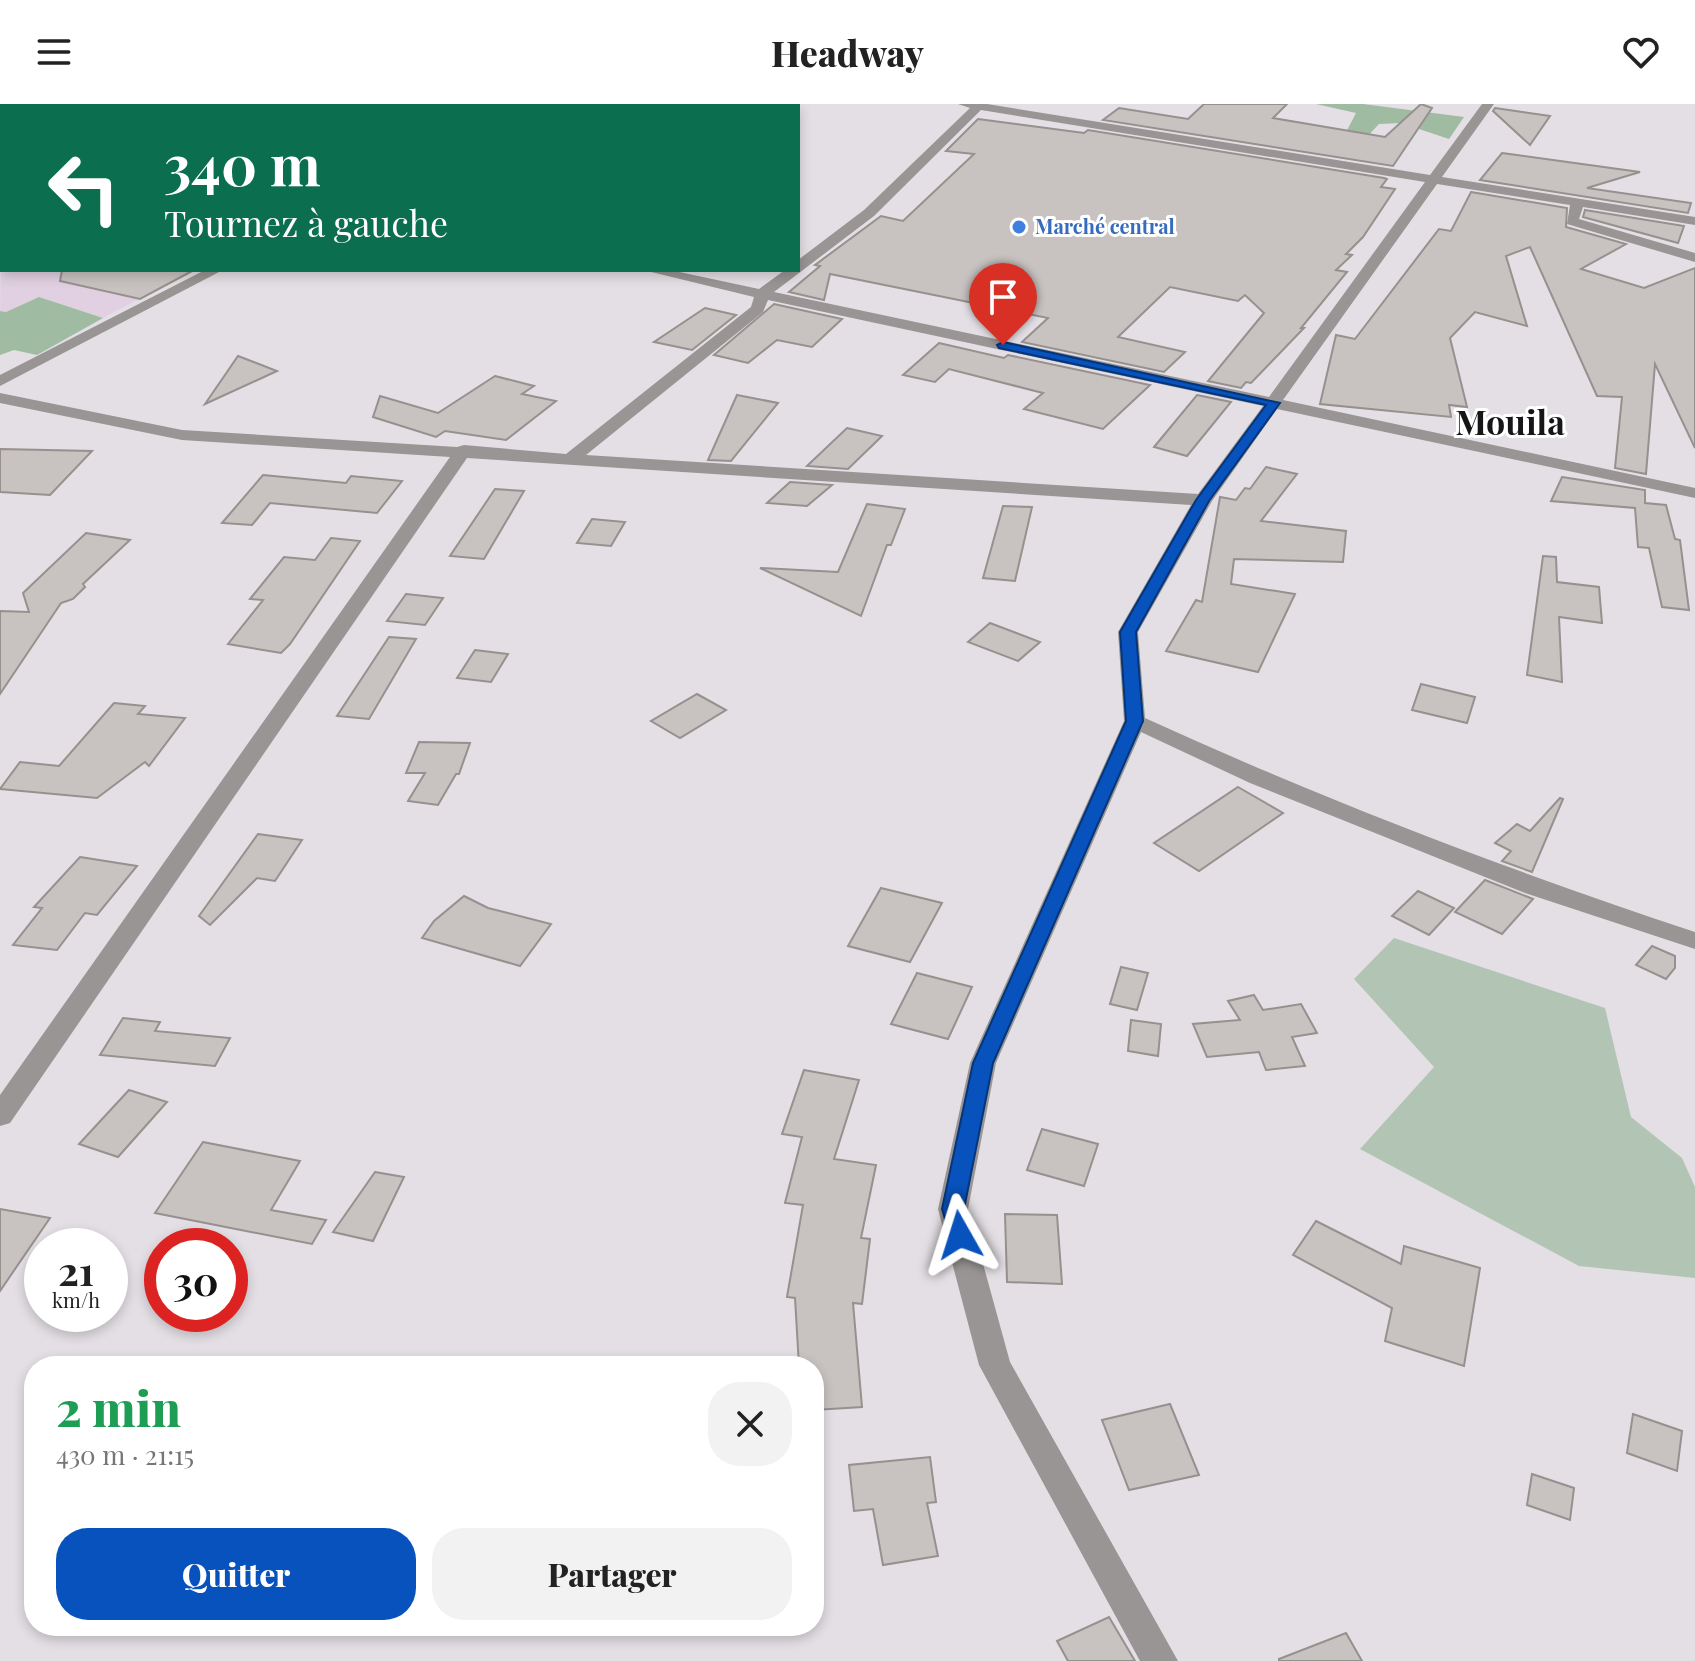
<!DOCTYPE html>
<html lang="fr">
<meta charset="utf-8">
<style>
:root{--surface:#fff;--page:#f2f2f2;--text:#222;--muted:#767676;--accent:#0752bc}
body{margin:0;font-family:"Playfair Display",serif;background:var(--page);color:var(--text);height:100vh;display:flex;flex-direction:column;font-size:30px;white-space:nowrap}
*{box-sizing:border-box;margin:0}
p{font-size:26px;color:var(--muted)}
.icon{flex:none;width:44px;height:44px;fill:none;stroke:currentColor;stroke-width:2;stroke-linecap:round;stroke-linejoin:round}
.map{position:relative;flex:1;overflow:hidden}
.panel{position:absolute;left:24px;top:1252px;width:800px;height:280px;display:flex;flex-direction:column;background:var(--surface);border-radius:32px;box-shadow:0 4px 12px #0003}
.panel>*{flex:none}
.top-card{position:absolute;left:0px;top:0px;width:800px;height:168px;box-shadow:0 4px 12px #0003;background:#0b6e4f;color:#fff;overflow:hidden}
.speed{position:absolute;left:24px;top:1124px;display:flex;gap:16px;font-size:40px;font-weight:700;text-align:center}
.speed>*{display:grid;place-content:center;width:104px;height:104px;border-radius:50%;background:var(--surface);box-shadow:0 4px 12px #0003;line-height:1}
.speed small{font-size:20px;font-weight:400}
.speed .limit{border:12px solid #d22;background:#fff;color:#111}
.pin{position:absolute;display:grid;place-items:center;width:68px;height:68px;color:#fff;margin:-82px -34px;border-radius:50% 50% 50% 0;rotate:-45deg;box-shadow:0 0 8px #0007}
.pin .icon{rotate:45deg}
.me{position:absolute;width:88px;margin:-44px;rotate:354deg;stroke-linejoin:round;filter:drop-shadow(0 0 6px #0008)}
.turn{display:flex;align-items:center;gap:28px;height:168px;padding:0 32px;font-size:36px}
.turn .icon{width:104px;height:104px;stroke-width:2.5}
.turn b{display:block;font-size:56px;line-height:68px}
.round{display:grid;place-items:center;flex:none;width:84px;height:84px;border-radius:32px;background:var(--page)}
.summary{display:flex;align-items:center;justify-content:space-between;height:136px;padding:0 32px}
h1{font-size:48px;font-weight:800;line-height:60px;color:#1e9e55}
.primary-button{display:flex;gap:16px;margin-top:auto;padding:16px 32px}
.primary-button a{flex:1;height:92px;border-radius:32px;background:var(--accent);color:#fff;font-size:32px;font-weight:800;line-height:92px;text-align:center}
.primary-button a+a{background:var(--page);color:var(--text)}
header{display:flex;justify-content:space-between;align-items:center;height:104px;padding:0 32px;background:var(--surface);font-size:36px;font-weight:800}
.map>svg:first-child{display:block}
.education{fill:#e1d0e2}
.green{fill:#b2c5b4}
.forest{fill:#9fbba2}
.building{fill:#c8c2c0;stroke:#96908e;stroke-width:2}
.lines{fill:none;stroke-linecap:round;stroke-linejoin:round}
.minor{fill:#989594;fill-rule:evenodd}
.route{fill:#0752bc;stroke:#05357a;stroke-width:2}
.shop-dot{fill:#3f7fe0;stroke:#fff;stroke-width:3}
.labels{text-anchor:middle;stroke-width:6;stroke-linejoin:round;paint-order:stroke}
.far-shop-label{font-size:20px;font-weight:bold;fill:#366cbe;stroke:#fff;text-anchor:start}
.far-town-label{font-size:34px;font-weight:bold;fill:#161517;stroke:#fff}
</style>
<header><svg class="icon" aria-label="menu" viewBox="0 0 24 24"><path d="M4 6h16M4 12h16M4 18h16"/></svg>Headway<svg class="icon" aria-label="heart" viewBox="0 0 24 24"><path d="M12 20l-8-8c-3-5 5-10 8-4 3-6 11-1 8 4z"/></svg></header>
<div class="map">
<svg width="1695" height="1557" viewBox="0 0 1695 1557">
<rect width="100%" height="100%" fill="#e3dfe4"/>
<polygon class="education" points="2,104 2,166 194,166 103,214 39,193 6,208 0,207"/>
<polygon class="green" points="1394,834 1605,904 1631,1013 1682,1054 1695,1083 1695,1174 1579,1162 1360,1045 1434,963 1354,875"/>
<g class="forest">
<polygon points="1316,0 1363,0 1464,13 1449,35 1401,19 1379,20 1360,40 1342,36 1356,9"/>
<polygon points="39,193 103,214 37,251 14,246 0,251 0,207 6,208"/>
</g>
<g class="building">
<polygon points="1204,0 1287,0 1273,14 1385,33 1421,0 1432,4 1393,62 1103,16 1119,4 1188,15"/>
<polygon points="1495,4 1550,12 1530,41 1493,7"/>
<polygon points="978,15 1084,29 1088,26 1384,74 1387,75 1381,83 1395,85 1363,133 1346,150 1352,151 1336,166 1347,168 1301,224 1304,224 1251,279 1246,278 1241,284 1208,277 1264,209 1245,191 1238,197 1170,183 1118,233 1185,248 1164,268 1022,238 1048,214 830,170 824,196 789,188 820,162 815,161 881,112 903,117 974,50 946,47"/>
<polygon points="1502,49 1640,68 1587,84 1691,99 1688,109 1480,76"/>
<polygon points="1471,88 1567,104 1566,123 1626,140 1581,165 1644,184 1695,164 1695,344 1655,260 1646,370 1615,364 1622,293 1597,292 1530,143 1506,152 1527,222 1475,208 1450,234 1467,303 1449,301 1451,313 1320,300 1336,231 1355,235 1439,125 1451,127"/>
<polygon points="1585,106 1684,122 1678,139 1583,113"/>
<polygon points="62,166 194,166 140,195 60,177"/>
<polygon points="774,200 842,215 812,243 777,236 748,259 714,251"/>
<polygon points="705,204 736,211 692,246 654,238"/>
<polygon points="939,239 1004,254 1008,251 1150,281 1103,325 1024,305 1043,289 949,265 935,278 903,271"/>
<polygon points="238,252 277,267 205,300"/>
<polygon points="495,272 534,282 522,290 556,297 506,336 445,327 436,333 373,313 380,292 438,309"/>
<polygon points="737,291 778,299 731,357 708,356"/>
<polygon points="1197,291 1231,298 1187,352 1154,343"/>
<polygon points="847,324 882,332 848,365 807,362"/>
<polygon points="0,345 92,347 50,391 0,388"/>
<polygon points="1266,363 1297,370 1261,417 1346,427 1343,458 1234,455 1231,480 1295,490 1258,568 1166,547 1196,496 1202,498 1220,393 1236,396 1245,384 1250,385"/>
<polygon points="263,371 346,379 351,372 402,377 377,409 270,399 252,421 222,419"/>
<polygon points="1562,373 1645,386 1645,399 1666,401 1675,435 1680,436 1689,506 1662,503 1649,444 1638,443 1635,404 1551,397"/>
<polygon points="790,378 832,381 807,402 767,399"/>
<polygon points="495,385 524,387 484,455 450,452"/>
<polygon points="867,400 905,405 891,441 887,441 861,512 760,464 838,468"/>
<polygon points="1003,402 1032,403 1015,477 983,474"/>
<polygon points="592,415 625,418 611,442 577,439"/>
<polygon points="86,429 130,436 83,480 85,483 73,495 61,499 0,590 0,507 29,508 23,489"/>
<polygon points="331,434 360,437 290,540 281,549 228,540 263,496 250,495 284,453 315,456"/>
<polygon points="1543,452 1556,453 1557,478 1599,483 1602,519 1559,513 1562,578 1527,571"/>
<polygon points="406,490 443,494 425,521 387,517"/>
<polygon points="990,519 1040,538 1018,557 968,538"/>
<polygon points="389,533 416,535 369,615 337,612"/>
<polygon points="475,546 508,550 491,578 457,574"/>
<polygon points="1421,580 1475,593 1467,619 1412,606"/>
<polygon points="697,590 726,606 680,634 651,617"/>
<polygon points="114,599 145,602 138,610 185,614 149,662 145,658 97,694 0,685 20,658 59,662"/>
<polygon points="419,638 470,639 459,670 456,670 438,701 408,697 425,669 406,669"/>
<polygon points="1238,683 1283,709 1199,767 1154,739"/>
<polygon points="1560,694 1563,695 1532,768 1502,757 1511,747 1495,739 1517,720 1530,727"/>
<polygon points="258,730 302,736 275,777 257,774 210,821 199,812"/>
<polygon points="80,753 137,762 97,811 85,809 57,846 13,841 42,804 34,803"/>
<polygon points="1485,776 1533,795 1502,830 1455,808"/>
<polygon points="881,784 942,799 910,858 848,842"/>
<polygon points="1418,787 1454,804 1429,831 1392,812"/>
<polygon points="464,792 488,804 551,820 520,862 422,834 434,817"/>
<polygon points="1652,842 1675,852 1675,864 1666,875 1636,861"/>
<polygon points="1121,863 1148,869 1137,906 1110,900"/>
<polygon points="917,869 972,883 948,935 891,920"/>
<polygon points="1254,891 1263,906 1301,900 1317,929 1292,933 1305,962 1266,966 1259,948 1207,953 1193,920 1240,916 1228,897"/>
<polygon points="123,914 160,918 155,927 230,934 215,962 100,951"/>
<polygon points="1131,916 1161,920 1158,952 1128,947"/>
<polygon points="804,966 859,976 834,1055 876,1061 861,1134 870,1135 862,1200 853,1199 862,1303 814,1306 814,1262 799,1262 795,1194 787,1193 803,1101 785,1099 802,1033 782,1030"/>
<polygon points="129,986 167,998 118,1053 79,1040"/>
<polygon points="1042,1025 1098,1040 1084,1082 1027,1066"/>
<polygon points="203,1038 300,1057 271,1106 326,1116 312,1140 155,1109"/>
<polygon points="375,1068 404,1073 373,1137 333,1128"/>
<polygon points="0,1105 50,1114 0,1187"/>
<polygon points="1005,1110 1057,1111 1062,1180 1007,1178"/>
<polygon points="1316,1117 1401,1160 1404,1142 1480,1164 1464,1262 1385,1237 1392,1204 1293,1151"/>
<polygon points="1170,1300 1199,1371 1129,1386 1102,1316"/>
<polygon points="1633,1310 1682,1327 1677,1367 1627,1349"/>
<polygon points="930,1353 936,1398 927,1399 938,1452 883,1461 873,1405 854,1407 849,1361"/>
<polygon points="1532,1370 1574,1384 1570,1416 1527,1401"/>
<polygon points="1109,1513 1135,1557 1068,1557 1057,1537"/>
<polygon points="1346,1529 1362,1557 1279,1557 1279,1555"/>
</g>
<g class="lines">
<g class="minor">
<polygon points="334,0 350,0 333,2"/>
<polygon points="534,0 549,0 533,2"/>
<path d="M958 0H987L1430 71 1482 0H1494L1442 73 1695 113V121L1583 103 1579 115 1695 149V158L1567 120 1570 101 1437 80 1283 296 1695 384V394L1277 305 1212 397 1138 528 1145 614C1324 696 1508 766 1695 828V845L1525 789 1250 679 1141 628 996 959 968 1105 1010 1258 1178 1557H1140L979 1261 938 1105 970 959 1124 617 1118 528 1191 401 467 354 10 1019 0 1022V991L450 353 182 336 0 299V289L182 326 457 343 464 341 566 350 751 203 754 193 643 166H670L759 185 785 166H798V156L864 106 970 4ZM981 6 1425 78 1269 293 774 188 874 112ZM768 196 1263 302 1198 390 586 351 763 208Z"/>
<polygon points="0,92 2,92 0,101"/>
<polygon points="205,166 223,166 0,282 0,271"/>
</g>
</g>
<polygon class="route" points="1003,238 1280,299 1209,397 1136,528 1143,617 993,959 964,1105 971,1131 968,1138 952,1138 942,1105 973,959 1126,617 1120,528 1196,396 1266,301 999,244 997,241"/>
<circle class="shop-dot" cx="1019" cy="123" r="8"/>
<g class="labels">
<g class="far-shop-label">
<text x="1035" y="130">Marché central</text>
</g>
<g class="far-town-label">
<text x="1510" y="331">Mouila</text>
</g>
</g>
</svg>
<div class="speed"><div>21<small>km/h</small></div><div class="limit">30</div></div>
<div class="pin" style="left:1003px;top:241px;background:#d93025"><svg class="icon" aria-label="arrive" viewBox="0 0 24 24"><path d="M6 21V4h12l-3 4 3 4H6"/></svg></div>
<svg class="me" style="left:960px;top:1131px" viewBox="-20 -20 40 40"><path d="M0-17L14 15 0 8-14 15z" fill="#0752bc" stroke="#fff" stroke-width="4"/></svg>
<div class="top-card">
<div class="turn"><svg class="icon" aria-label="left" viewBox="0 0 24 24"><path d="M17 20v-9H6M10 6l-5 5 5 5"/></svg><div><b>340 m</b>Tournez à gauche</div></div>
</div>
<section class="panel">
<div class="summary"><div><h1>2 min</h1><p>430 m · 21:15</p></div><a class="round"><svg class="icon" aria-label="close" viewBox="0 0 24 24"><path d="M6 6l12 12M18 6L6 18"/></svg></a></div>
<div class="primary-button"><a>Quitter</a><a>Partager</a></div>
</section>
</div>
